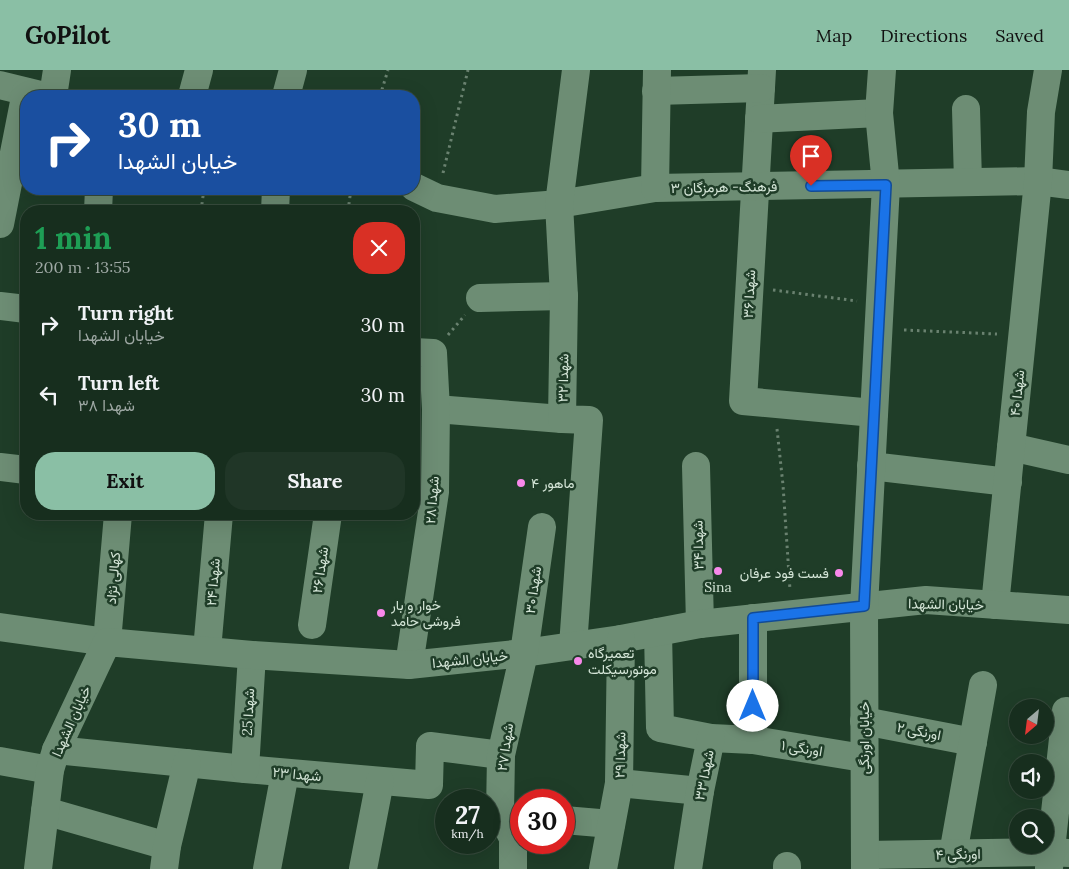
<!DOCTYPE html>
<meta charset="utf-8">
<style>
:root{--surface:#172e1e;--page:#203627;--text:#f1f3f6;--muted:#9ea8a4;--line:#364a3c;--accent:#8abfa5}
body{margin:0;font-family:Lora,Vazirmatn,serif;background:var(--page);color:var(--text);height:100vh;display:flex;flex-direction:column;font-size:19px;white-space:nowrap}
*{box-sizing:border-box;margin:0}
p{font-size:16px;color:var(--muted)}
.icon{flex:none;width:28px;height:28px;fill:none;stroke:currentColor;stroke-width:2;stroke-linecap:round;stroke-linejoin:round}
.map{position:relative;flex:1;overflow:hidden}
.side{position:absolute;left:20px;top:135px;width:400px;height:315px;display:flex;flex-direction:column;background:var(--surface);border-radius:20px;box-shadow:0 5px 20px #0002,0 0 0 1px var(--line)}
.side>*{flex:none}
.guide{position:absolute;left:20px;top:20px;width:400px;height:105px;border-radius:20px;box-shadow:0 5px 20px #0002,0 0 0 1px var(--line);background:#1a4fa0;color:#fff;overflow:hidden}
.needle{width:32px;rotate:208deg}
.tools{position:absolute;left:1009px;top:629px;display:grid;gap:10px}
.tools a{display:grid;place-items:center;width:45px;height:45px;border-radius:50%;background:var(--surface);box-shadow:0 5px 20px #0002,0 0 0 1px var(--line);font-size:25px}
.speed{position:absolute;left:435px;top:719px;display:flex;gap:10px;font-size:25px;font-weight:700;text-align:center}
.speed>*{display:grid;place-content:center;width:65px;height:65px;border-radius:50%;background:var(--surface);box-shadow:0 5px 20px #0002,0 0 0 1px var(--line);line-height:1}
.speed small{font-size:12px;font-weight:400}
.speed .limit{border:8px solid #d22;background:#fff;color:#111}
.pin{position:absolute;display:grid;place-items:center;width:42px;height:42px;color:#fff;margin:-51px -21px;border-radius:50% 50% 50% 0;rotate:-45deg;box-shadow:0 0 5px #0007}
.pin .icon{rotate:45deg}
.me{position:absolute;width:55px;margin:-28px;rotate:0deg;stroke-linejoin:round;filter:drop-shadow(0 0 4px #0008)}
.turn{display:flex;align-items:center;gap:18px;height:105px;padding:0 15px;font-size:22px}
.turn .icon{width:65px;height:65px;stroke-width:2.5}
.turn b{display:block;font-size:35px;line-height:42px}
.round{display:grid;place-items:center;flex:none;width:52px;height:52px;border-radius:20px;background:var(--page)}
.summary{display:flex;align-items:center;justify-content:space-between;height:85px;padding:0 15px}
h1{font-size:30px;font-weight:700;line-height:38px;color:#1e9e55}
.primary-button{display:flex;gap:10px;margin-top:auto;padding:10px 15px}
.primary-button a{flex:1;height:58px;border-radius:20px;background:var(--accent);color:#111;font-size:20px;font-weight:700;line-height:58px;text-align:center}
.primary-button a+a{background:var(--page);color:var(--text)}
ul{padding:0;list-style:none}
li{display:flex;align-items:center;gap:15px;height:70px;padding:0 15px}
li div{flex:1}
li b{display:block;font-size:19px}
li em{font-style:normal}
header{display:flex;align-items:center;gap:30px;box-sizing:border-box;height:70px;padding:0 25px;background:var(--accent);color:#111}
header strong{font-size:24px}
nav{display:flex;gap:28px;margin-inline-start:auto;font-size:18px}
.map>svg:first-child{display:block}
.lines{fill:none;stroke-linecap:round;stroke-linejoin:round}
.path{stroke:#6a8270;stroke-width:3;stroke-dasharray:2.5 4;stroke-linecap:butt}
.minor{stroke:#6d8d74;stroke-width:28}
.route-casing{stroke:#114b97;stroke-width:12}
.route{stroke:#1a73e8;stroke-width:9}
.poi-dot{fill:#f888ea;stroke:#1f3d28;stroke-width:2}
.labels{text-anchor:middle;stroke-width:5;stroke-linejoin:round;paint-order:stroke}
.street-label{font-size:14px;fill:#d4e5d7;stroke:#1f3d28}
.poi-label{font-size:14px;fill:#d4e5d7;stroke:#1f3d28;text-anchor:start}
</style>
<header>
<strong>GoPilot</strong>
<nav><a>Map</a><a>Directions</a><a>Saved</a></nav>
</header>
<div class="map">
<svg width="1069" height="799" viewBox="0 0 1069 799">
<rect width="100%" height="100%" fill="#1f3d28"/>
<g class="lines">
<g class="path">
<polyline points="380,26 388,0"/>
<polyline points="443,103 468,0"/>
<polyline points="124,138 159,141"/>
<polyline points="201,141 204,119"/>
<polyline points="348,141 351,119"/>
<polyline points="773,220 857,231"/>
<polyline points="904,260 997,264"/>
<polyline points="448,265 465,245"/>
<polyline points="777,359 783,415 790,520"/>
</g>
<g class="minor">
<polyline points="762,0 743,331 874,343"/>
<polyline points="0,15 45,26"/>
<polyline points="656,21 761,18"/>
<polyline points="53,26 57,0"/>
<polyline points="192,26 199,0"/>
<polyline points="286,26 293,0"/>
<polyline points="966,39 968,112"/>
<polyline points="759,49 879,43"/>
<polyline points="414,117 437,128 495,139 559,134 655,118 1038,111 1069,115"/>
<polyline points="655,118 657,0"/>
<polyline points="98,141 99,119"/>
<polyline points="275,141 276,119"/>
<polyline points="0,154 26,22"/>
<polyline points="480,228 564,226"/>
<polyline points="0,236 26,239"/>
<polyline points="436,339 562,349"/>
<polyline points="1011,377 1069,390"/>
<polyline points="696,396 700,554"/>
<polyline points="871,396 1008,412"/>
<polyline points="0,397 26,400"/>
<polyline points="995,535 1038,111 1041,42 1048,0"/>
<polyline points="753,548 753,670"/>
<polyline points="312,555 328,444"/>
<polyline points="0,557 107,572 118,444"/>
<polyline points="658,562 660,658 711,668 753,670 863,688"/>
<polyline points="573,576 589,350 562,349 564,226 559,134 576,0"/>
<polyline points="207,580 219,444"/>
<polyline points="409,595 435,422 436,339 433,283 414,282"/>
<polyline points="864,651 973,672"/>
<polyline points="56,680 245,699 429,715 430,676 501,685"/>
<polyline points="0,691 50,700"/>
<polyline points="245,699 252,585"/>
<polyline points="619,713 700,721"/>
<polyline points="45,741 167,776"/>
<polyline points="564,750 611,754"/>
<polyline points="953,784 983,615"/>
<polyline points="865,785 1050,782 1069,783"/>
<polyline points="1049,798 1066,641 1069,642"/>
<polyline points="38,799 50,700 56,680 107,572 252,585 409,595 524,583 621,569 700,554 926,530 1069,540"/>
<polyline points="164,799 167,776 187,693"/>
<polyline points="267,799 285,703"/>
<polyline points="363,799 380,711"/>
<polyline points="513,799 513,768 500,743 501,685 524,583 542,457"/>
<polyline points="603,799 619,713 621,569"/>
<polyline points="688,799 700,721 711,668"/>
<polyline points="787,799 787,796"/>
<polyline points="865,799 864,537 886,115 879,43 882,0"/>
</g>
</g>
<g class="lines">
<defs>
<polyline id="route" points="753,636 753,548 864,536 886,115 811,116"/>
</defs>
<use href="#route" class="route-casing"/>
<use href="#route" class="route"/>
</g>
<g class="poi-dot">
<circle cx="521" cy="413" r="5"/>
<circle cx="718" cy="501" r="5"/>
<circle cx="839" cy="503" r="5"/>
<circle cx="381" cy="543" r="5"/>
<circle cx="578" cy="591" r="5"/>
</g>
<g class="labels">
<g class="street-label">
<text transform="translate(724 117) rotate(-1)" y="5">فرهنگ- هرمزگان ۳</text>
<text transform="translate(749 224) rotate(-87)" y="5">شهدا ۳۶</text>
<text transform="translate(563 308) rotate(-89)" y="5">شهدا ۳۲</text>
<text transform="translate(1017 323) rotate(-84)" y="5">شهدا ۴۰</text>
<text transform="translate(432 430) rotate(-85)" y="5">شهدا ۲۸</text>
<text transform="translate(698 475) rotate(-91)" y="5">شهدا ۳۴</text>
<text transform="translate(320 500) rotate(-82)" y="5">شهدا ۲۶</text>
<text transform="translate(113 508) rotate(-85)" y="5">کهالی نژاد</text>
<text transform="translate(213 512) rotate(-85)" y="5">شهدا ۲۴</text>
<text transform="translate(533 520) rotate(-82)" y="5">شهدا ۳۰</text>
<text transform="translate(946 534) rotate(1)" y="5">خیابان الشهدا</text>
<text transform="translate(470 589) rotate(-6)" y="5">خیابان الشهدا</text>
<text transform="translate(248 642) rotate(-87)" y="5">شهدا 25</text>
<text transform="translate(71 651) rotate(-66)" y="5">خیابان الشهدا</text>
<text transform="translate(919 661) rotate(11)" y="5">اورنگی ۲</text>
<text transform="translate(864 668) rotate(-90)" y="5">خیابان اورنگی</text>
<text transform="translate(505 677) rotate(-82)" y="5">شهدا ۲۷</text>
<text transform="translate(802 678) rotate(9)" y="5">اورنگی ۱</text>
<text transform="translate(620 685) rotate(-89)" y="5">شهدا ۲۹</text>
<text transform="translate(297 704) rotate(5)" y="5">شهدا ۲۳</text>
<text transform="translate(704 705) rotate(-79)" y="5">شهدا ۳۳</text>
<text transform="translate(958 784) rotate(-1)" y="5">اورنگی ۴</text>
</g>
<g class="poi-label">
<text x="531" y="418">ماهور ۴</text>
<text x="829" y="508" text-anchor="end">فست فود عرفان</text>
<text x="718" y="522" text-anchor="middle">Sina</text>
<text x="391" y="540">خوار و بار<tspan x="391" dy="16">فروشی حامد</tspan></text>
<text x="588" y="588">تعمیرگاه<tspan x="588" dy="16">موتورسیکلت</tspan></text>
</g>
</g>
</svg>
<div class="tools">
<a><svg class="needle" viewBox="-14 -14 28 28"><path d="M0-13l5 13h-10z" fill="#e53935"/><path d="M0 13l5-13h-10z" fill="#9ea8a4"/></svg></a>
<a><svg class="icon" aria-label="sound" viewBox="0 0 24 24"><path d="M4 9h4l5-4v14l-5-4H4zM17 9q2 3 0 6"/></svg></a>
<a><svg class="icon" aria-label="search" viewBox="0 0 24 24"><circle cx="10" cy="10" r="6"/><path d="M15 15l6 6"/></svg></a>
</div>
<div class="speed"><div>27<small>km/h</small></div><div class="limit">30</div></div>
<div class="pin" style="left:811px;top:116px;background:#d93025"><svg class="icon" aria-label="arrive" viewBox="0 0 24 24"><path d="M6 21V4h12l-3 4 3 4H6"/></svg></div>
<svg class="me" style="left:753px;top:636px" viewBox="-20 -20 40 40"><circle r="19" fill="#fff"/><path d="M0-13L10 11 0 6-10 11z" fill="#1a73e8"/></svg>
<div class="guide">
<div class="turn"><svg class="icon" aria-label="right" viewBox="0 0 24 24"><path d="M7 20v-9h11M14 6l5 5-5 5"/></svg><div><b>30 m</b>خیابان الشهدا</div></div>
</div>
<section class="side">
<div class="summary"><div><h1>1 min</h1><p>200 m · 13:55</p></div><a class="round" style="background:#d93025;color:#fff"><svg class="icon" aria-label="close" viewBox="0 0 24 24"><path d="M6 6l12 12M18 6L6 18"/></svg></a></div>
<ul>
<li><svg class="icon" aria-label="right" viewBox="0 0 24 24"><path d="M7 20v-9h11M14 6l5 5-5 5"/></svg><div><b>Turn right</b><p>خیابان الشهدا</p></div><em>30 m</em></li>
<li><svg class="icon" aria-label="left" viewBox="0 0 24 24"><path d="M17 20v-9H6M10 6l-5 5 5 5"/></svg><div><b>Turn left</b><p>شهدا ۳۸</p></div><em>30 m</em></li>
</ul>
<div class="primary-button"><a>Exit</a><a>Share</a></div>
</section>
</div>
